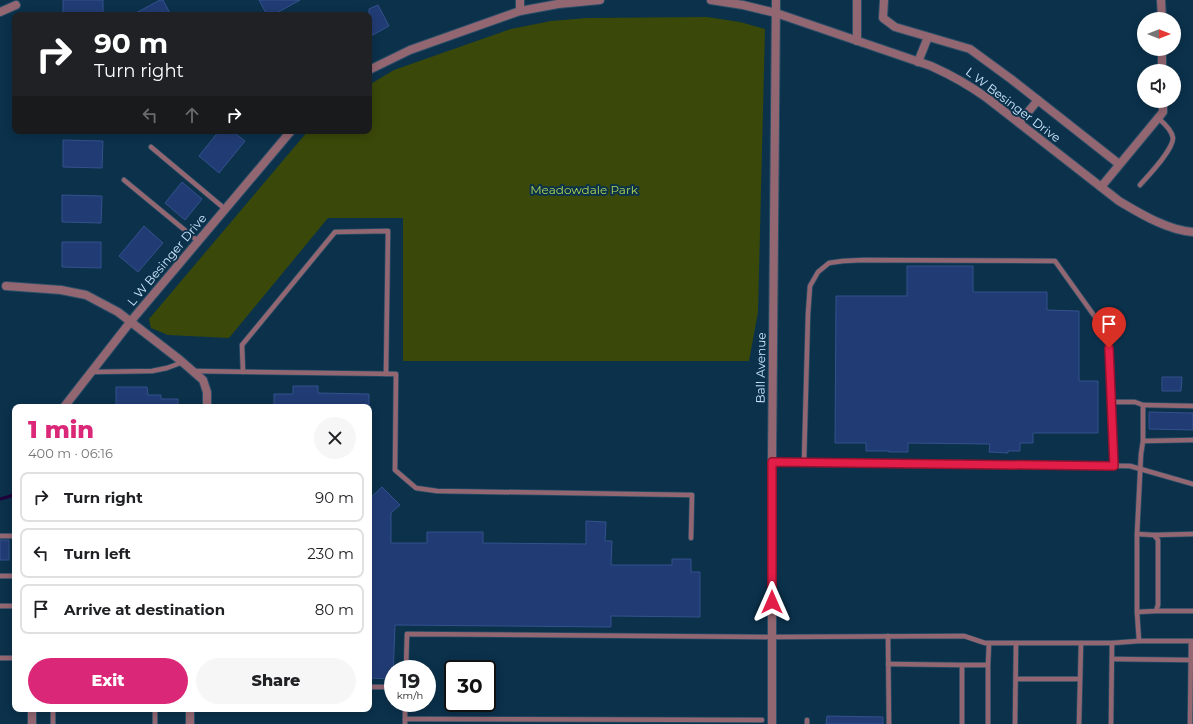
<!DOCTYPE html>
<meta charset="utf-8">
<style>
:root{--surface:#fff;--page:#f6f6f6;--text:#202124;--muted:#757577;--line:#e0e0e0;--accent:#db2777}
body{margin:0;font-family:Montserrat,sans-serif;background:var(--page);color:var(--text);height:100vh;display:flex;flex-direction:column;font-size:15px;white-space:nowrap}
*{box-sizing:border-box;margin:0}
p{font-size:13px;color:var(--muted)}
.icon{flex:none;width:22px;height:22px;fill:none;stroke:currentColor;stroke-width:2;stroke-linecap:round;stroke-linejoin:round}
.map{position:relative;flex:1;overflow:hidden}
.sheet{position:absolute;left:12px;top:404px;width:360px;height:308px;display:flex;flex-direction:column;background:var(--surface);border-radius:8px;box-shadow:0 2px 10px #0003}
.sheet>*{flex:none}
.banner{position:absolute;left:12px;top:12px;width:360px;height:122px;border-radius:8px;box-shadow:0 2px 10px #0003;background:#202124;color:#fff;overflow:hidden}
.needle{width:26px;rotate:90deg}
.buttons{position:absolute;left:1137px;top:12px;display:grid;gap:8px}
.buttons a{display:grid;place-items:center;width:44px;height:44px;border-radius:50%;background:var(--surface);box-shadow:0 2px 10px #0003;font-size:20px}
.speed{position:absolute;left:384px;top:660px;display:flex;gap:8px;font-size:20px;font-weight:700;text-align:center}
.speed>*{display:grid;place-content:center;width:52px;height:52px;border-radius:50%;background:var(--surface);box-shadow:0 2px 10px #0003;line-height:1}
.speed small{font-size:10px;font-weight:400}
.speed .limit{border:2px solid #111;border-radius:6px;background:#fff;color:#111}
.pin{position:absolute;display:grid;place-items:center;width:34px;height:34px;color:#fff;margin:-41px -17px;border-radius:50% 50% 50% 0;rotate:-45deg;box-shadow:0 0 4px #0007}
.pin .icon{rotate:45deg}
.me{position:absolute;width:44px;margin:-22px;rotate:0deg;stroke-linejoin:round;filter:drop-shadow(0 0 3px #0008)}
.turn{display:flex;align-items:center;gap:14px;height:84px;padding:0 16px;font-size:18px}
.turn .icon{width:52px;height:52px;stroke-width:2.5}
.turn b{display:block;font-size:28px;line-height:34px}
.lanes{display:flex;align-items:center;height:38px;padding:0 16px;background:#0003;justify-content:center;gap:20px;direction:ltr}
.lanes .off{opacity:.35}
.round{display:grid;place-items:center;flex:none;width:42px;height:42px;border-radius:21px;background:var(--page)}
.summary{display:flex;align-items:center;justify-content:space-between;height:68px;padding:0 16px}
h1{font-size:24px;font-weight:800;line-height:30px;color:var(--accent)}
.primary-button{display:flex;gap:8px;margin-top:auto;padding:8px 16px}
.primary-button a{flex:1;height:46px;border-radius:24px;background:var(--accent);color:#fff;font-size:16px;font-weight:800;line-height:46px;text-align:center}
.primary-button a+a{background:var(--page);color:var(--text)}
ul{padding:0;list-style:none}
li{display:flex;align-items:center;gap:12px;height:50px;margin:0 8px 6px;padding:0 8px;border:2px solid var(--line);border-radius:8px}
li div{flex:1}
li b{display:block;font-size:15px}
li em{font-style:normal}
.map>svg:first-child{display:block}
.green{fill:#3a4909}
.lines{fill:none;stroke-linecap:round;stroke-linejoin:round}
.stream{stroke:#20003b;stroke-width:3}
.building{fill:#213c75;stroke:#34518c}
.service-casing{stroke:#2a4e68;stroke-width:6}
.minor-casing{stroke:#2a4e68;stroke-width:10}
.service{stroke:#936771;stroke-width:4.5}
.minor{stroke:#936771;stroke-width:8}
.route-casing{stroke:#92132f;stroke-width:10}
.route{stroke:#e11d48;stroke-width:7}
.labels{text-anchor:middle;stroke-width:4;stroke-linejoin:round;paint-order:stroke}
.street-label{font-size:12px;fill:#cee9ff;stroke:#0b314b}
.park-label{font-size:12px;fill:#b1d552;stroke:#0b314b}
</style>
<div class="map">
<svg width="1193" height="724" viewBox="0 0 1193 724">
<rect width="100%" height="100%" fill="#0b314b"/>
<polygon class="green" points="707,17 740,22 765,29 758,312 749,361 403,361 403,218 328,218 229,338 168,335 151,328 149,319 308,131 369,131 369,85 394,70 511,29 551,21 587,18"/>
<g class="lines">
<polyline class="stream" points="0,499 11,496 15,492"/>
</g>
<g class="building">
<rect x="63" y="0" width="40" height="15"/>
<polygon points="160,0 163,0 171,15 132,15"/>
<polygon points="259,0 300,0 273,15 267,15"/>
<polygon points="378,5 389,26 369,37 369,9"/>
<polygon points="219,131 232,131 245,141 219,173 199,156"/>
<polygon points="63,140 103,141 102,168 63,167"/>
<polygon points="182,182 202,199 185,220 165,203"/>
<polygon points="62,195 102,196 101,223 62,222"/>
<polygon points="144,226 163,243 138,272 119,256"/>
<polygon points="62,242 101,242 101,268 62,267"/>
<polygon points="907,266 973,266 973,292 1047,292 1047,310 1079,311 1079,381 1098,381 1098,433 1033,433 1033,443 1020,443 1020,451 1008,451 1008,453 989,452 990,444 908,443 908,452 889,452 889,451 866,451 866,443 835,443 836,296 907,296"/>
<polygon points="1162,377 1182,377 1181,391 1162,391"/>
<polygon points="293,386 318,386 318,393 369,394 369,407 274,407 274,394 293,394"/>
<polygon points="116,387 147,387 148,395 161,395 161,399 178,399 178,407 116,407"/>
<polygon points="1149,412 1193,413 1193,430 1149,429"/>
<polygon points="382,487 400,505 391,513 391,543 427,543 427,532 483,532 483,543 586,544 586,521 606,522 605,541 612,541 611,565 672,565 672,559 691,559 691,572 700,572 700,617 611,616 611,627 395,625 393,679 369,678 369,499"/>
<rect x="0" y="540" width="9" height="20"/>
<polygon points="827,716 883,717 883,724 826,724"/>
</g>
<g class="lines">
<defs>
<g id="service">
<polyline points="151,147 225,209"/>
<polyline points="124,180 198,241"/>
<path d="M1140 185C1148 176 1173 150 1173 138 1172 130 1164 123 1158 118"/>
<polyline points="193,371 396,374 395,470 416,488 437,491 692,495 691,538"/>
<polyline points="92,372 152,371 167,368 183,362"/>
<polyline points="243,372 242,345 335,232 388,231 386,374"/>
<polyline points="1111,402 1135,402 1143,405 1143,441 1141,454 1137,534 1137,612 1139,641"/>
<polyline points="1143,405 1193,406"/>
<polyline points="1143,441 1193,440"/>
<polyline points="772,462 1130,466 1193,484"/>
<polyline points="804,462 808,314 810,286 818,272 829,263 843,261 864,260 1055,261 1108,335 1114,466"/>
<polyline points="1137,534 1154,535 1158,540 1158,605 1156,611 1137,612"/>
<polyline points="1154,535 1193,534"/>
<polyline points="0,536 15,536"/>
<polyline points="0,576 15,576"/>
<polyline points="0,606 15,606"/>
<polyline points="1156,611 1193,611"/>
<polyline points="888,636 889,724"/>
<polyline points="0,658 15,658"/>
<polyline points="1112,659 1191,660"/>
<polyline points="888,664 962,665"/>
<polyline points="406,669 407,634 772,637 964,636 985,643 1112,643 1139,641 1193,641"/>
<polyline points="1016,679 1080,679"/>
<polyline points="369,687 393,687"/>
<polyline points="405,703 405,724"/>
<polyline points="405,719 762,720"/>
<polyline points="53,724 53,709"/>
<polyline points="155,724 155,709"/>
<polyline points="807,724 807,720"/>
<polyline points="962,724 962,665 988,665 989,643"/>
<polyline points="988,724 988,665"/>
<polyline points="1015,724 1016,643"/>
<polyline points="1079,724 1081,643"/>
<polyline points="1111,724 1112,643"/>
<polyline points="1190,724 1191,641"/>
</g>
<g id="minor">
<polyline points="520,0 520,11"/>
<path d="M711 0 743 5 776 13 931 66C951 75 969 85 987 98L1119 201C1141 214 1167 230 1193 232"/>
<polyline points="884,0 883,18 895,27 970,49 1011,79 1119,164"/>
<polyline points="1161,0 1162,19"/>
<polyline points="0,12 16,5"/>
<polyline points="857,41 857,0"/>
<polyline points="1162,49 1162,71"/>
<polyline points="918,62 928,37"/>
<polyline points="369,70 410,50 520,11 558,4 600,0"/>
<polyline points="1019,123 1038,100"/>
<polyline points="1101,187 1163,112 1163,101"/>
<polyline points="6,286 61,290 86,295 118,312 180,360 203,380 207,392 207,407"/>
<polyline points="64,407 131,321 291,131"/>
<polyline points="32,724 32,709"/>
<polyline points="190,724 190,709"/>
<polyline points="772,724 772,462 776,0"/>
</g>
</defs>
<use href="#service" class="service-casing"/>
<use href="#minor" class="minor-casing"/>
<use href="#service" class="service"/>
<use href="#minor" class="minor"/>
</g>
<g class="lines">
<defs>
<polyline id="route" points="772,602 772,462 1114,466 1109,348"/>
</defs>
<use href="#route" class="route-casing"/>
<use href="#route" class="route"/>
</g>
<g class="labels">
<g class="street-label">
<text transform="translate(1013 105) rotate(37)" y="4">L W Besinger Drive</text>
<text transform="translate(167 260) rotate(-50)" y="4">L W Besinger Drive</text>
<text transform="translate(761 368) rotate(-89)" y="4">Ball Avenue</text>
</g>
<g class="park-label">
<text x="584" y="194">Meadowdale Park</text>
</g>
</g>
</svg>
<div class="buttons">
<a><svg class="needle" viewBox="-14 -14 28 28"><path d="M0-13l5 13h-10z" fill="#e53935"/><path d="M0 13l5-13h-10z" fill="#757577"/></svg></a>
<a><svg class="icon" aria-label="sound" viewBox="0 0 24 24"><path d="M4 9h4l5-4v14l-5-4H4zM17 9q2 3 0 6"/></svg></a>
</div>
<div class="speed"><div>19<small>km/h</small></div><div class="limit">30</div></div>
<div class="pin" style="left:1109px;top:348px;background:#d93025"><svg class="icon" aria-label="arrive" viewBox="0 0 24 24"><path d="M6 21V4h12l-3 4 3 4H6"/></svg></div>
<svg class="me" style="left:772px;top:602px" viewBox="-20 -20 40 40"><path d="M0-17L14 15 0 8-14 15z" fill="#e11d48" stroke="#fff" stroke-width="4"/></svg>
<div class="banner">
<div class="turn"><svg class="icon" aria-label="right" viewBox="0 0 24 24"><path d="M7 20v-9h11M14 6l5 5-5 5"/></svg><div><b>90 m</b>Turn right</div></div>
<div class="lanes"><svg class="icon off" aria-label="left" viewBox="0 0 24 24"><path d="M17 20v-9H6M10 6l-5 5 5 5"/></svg><svg class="icon off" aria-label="ahead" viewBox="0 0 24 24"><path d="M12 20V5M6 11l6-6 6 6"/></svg><svg class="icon" aria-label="right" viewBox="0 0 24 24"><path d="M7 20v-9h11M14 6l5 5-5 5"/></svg></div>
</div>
<section class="sheet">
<div class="summary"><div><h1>1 min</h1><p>400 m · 06:16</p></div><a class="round"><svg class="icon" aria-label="close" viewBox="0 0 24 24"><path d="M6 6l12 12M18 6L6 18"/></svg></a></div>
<ul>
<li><svg class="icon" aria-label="right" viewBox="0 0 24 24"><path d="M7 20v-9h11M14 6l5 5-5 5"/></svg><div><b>Turn right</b></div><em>90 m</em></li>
<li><svg class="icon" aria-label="left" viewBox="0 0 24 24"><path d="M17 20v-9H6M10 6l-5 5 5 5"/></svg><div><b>Turn left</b></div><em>230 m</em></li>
<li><svg class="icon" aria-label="arrive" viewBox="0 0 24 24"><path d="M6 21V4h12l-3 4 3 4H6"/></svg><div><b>Arrive at destination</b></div><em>80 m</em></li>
</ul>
<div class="primary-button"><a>Exit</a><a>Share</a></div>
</section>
</div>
